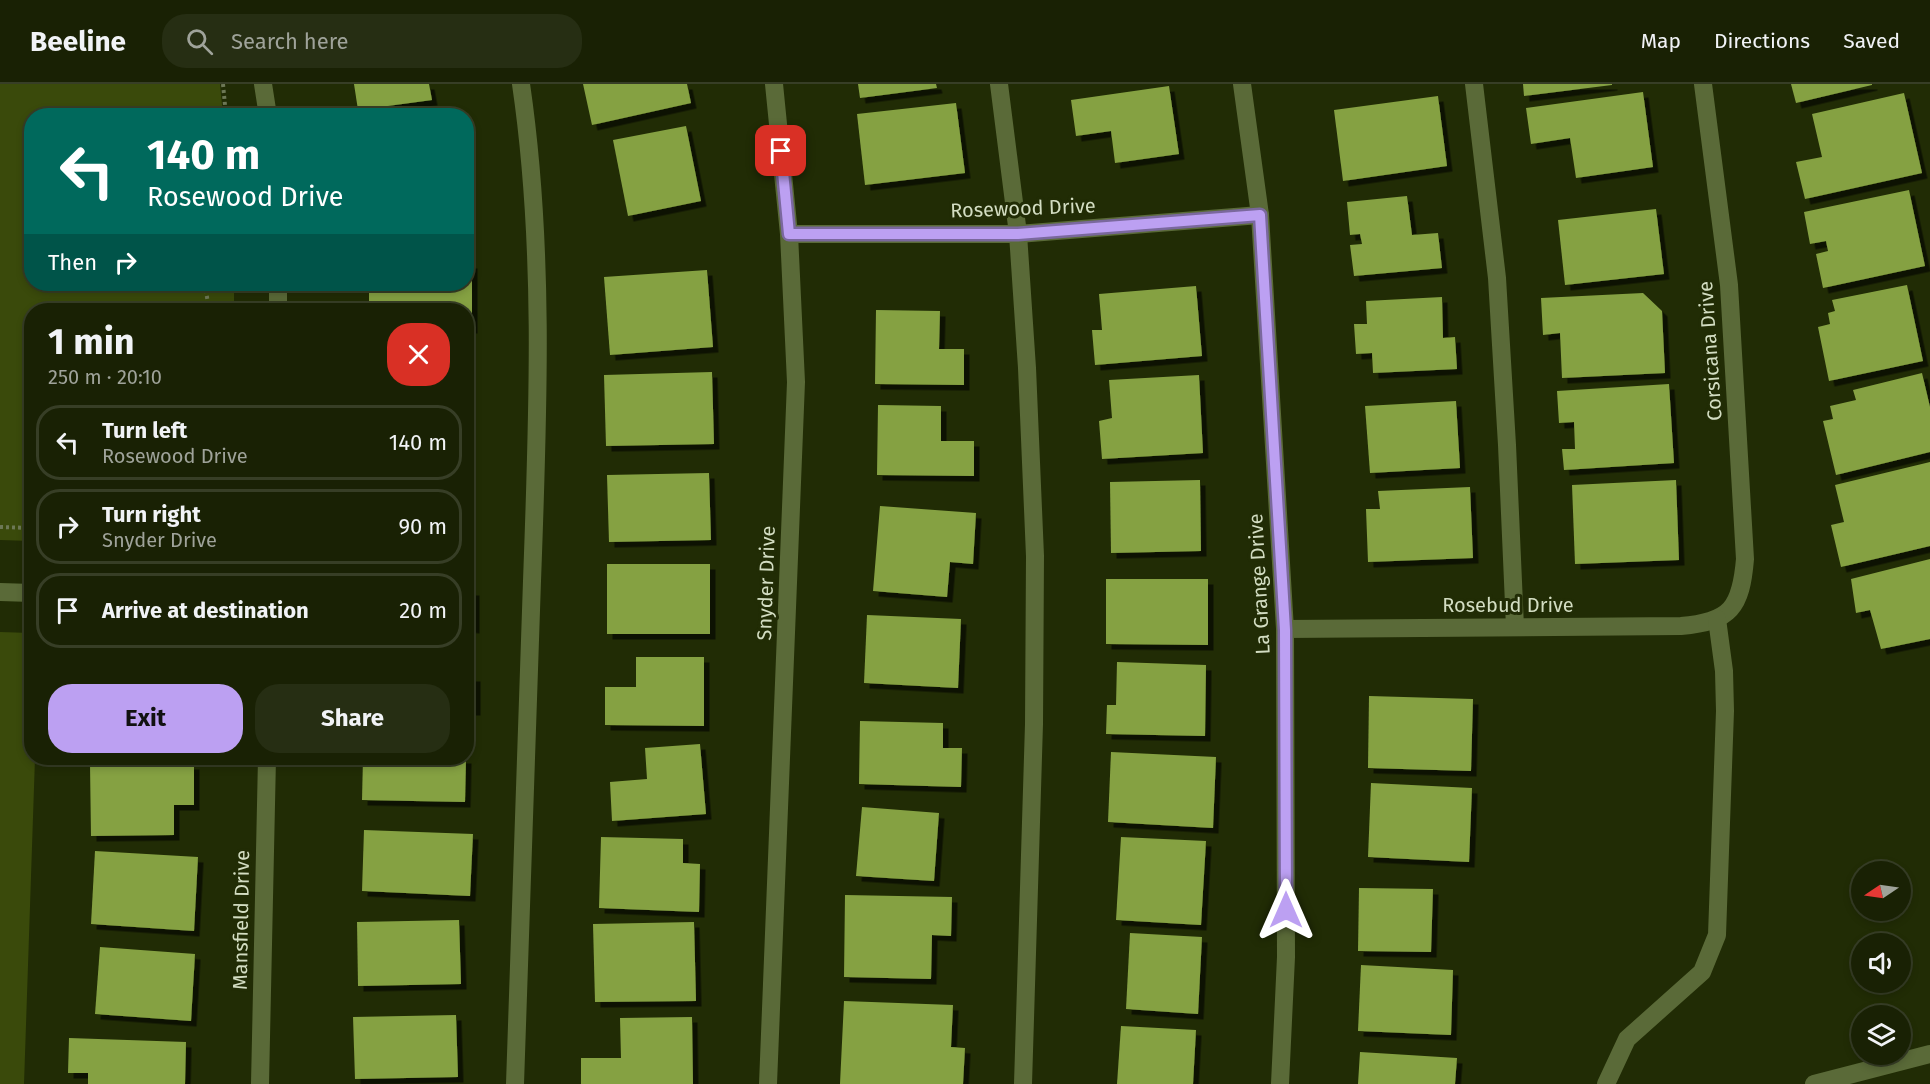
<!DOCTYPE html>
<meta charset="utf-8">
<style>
:root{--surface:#192104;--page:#262e13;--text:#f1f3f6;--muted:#9fa39a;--line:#373e26;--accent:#bca0f2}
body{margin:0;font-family:"Fira Sans",sans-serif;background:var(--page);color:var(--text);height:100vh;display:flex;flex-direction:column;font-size:22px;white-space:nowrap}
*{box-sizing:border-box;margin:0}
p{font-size:20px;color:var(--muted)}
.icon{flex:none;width:33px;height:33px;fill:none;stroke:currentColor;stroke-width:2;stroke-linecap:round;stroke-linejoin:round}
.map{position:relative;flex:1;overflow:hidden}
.panel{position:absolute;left:24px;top:219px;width:450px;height:462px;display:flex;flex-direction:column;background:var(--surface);border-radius:24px;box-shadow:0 3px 9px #0003,0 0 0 2px var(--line)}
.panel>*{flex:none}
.hud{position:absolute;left:24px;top:24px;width:450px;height:183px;border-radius:24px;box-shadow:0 3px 9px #0003,0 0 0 2px var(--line);background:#00695c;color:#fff;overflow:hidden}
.needle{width:39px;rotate:257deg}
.buttons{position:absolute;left:1851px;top:777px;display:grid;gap:12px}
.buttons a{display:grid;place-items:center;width:60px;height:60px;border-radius:50%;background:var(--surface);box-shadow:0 3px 9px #0003,0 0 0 2px var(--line);font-size:30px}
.pin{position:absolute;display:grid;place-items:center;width:51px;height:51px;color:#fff;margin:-26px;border-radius:12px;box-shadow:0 3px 9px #0006}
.me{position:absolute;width:66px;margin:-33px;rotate:0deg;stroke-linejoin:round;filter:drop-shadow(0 0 4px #0008)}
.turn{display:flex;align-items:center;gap:21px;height:126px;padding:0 24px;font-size:27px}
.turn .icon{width:78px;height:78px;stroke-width:2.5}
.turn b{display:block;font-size:42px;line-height:51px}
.then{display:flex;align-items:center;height:57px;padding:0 24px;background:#0003;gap:12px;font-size:22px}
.round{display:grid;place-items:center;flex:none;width:63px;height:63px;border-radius:24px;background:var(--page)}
.headline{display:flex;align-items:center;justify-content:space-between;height:102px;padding:0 24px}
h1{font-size:36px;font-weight:700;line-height:45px}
.button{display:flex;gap:12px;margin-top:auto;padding:12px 24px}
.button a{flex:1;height:69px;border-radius:24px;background:var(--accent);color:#111;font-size:24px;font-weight:700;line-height:69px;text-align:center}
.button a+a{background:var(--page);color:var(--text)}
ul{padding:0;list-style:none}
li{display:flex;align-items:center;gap:18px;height:75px;margin:0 12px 9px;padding:0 12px;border:3px solid var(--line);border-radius:24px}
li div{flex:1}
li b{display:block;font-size:22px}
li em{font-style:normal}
header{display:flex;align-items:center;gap:36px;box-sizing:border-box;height:84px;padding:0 30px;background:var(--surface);border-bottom:2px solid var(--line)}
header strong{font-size:28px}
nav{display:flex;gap:33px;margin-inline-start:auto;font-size:21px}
.search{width:420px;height:54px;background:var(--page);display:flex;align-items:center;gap:15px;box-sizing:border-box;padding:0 21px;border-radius:24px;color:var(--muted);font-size:22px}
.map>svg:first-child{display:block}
.green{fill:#3a4a0b}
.building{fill:#85a143;filter:url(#shadow)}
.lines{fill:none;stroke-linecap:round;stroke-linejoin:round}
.path{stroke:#6d7856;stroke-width:4;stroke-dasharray:3 3;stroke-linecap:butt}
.minor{stroke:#5a6a38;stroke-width:18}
.route-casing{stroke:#7a689d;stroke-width:15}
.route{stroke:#bca0f2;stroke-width:10}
.labels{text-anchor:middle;stroke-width:6;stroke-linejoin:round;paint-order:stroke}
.street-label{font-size:20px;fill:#d3ddc2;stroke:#212c05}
</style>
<header>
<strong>Beeline</strong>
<div class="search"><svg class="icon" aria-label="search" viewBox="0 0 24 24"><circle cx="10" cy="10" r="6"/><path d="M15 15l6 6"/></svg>Search here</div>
<nav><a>Map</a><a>Directions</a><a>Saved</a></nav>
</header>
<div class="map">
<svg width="1930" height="1000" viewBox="0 0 1930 1000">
<defs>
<filter id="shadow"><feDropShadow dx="5.5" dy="5.5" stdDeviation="0" flood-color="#0009"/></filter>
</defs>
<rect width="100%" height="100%" fill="#212c05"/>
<g class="green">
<polygon points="0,0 220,0 223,31 32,32 32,200 234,200 234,226 32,226 31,457 0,456"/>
<polygon points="0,548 31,549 32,674 35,674 24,1000 0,1000"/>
</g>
<g class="building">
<polygon points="354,0 429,0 432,16 358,26"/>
<polygon points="583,0 687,0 691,19 592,41"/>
<polygon points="858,0 936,0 937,4 860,14"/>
<polygon points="1523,0 1612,0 1612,1 1524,12"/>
<polygon points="1791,0 1872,0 1872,1 1796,19"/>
<polygon points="1169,2 1179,70 1115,79 1111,47 1076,52 1071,16"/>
<polygon points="1643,8 1653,83 1576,94 1570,54 1531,60 1526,24"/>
<polygon points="1904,9 1922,89 1805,115 1796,78 1822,73 1812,30"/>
<polygon points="1438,12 1447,82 1343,97 1334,26"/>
<polygon points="956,19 965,89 865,101 857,30"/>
<polygon points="686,42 701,117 628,132 613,56"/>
<polygon points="466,103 468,103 470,120 466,121"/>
<polygon points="1909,106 1925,182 1823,204 1816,170 1828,167 1826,157 1810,160 1804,128"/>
<polygon points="1407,112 1412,151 1438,149 1442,184 1354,192 1350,161 1362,160 1360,150 1350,151 1347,118"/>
<polygon points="1656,125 1664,190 1565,201 1558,136"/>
<polygon points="466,179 472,179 472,244 466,244 466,226 369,226 369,200 466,200"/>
<polygon points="707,186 713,263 610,271 604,193"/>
<polygon points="1907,201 1923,277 1829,297 1818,243 1830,240 1828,229 1835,227 1832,216"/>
<polygon points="1196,202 1202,272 1095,281 1092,246 1102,246 1099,210"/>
<polygon points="1643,209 1662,227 1665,289 1562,294 1560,249 1543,251 1541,214"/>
<polygon points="1442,213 1443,254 1455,253 1457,285 1373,289 1372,269 1356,270 1354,240 1367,240 1366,217"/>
<polygon points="876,226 940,227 939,265 964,265 964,301 875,300"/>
<polygon points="712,288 714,360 606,362 604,291"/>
<polygon points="1922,289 1930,323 1930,368 1836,391 1823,337 1833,335 1830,322 1856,316 1853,306"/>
<polygon points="1199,291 1203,369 1102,375 1099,337 1112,334 1109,296"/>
<polygon points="1669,300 1674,379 1564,386 1562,365 1575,365 1574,338 1559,339 1557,307"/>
<polygon points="1456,317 1460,384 1370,389 1365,322"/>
<polygon points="878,321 941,322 941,357 974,357 974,392 877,391"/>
<polygon points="1930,378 1930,462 1841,483 1831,441 1844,438 1835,401"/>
<polygon points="709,389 711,456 609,458 607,391"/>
<polygon points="1200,396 1201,467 1111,469 1110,398"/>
<polygon points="1676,396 1679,476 1575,480 1572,401"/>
<polygon points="1470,403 1473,474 1368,478 1366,425 1380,425 1378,407"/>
<polygon points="880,422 976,429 973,480 950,478 947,513 873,507"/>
<polygon points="1930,475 1930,555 1881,565 1870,526 1856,529 1851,495"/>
<rect x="607" y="480" width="103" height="70"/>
<polygon points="1106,495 1208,495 1208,561 1106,560"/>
<polygon points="466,506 474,506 474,544 466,543"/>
<polygon points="867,531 961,535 958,604 864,599"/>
<polygon points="636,573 704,573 704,642 605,641 605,603 636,603"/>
<polygon points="1117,578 1206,581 1205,652 1106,650 1107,621 1116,621"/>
<rect x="466" y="592" width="9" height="34"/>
<polygon points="1369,612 1473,615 1471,687 1368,684"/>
<polygon points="860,637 943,639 943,664 962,664 961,703 859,700"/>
<polygon points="700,660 706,730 612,737 610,698 647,695 645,664"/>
<polygon points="1111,668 1216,673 1213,744 1108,738"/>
<polygon points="363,674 466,674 465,718 362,716"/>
<polygon points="90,680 194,680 194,721 174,721 174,751 91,752"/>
<polygon points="1371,699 1472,704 1469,778 1368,773"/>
<polygon points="862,723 939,729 934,797 856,792"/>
<polygon points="364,746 473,750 470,812 362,807"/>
<polygon points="601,753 683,755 683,779 700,780 699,828 599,824"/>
<polygon points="1121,753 1206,757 1201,841 1116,836"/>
<polygon points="95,767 198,773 194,847 91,840"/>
<polygon points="1359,804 1433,805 1431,868 1358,867"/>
<polygon points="845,811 952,813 951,852 932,851 931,895 844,893"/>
<polygon points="459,836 461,900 358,902 357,838"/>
<polygon points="694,838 696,917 595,918 593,840"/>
<polygon points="1130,849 1202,853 1198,930 1126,925"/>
<polygon points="100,863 195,870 191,937 95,930"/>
<polygon points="1361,881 1453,886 1451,951 1358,947"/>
<polygon points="844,917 953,921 951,963 965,964 963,1000 840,1000"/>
<polygon points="456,931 458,993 355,995 353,933"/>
<polygon points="692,933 693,1000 581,1000 581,974 621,974 620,934"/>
<polygon points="1121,942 1196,946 1193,1000 1117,1000"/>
<polygon points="69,954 186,958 185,1000 88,1000 88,989 68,989"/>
<polygon points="1360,968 1457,974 1455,1000 1358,1000"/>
</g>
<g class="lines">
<g class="path">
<polyline points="223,0 226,32"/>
<polyline points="205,200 209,226"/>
<polyline points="0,443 32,444"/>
</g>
<g class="minor">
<polyline points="263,0 268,32"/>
<polyline points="999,0 1018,150 1027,284 1035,472 1034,640 1023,1000"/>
<polyline points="1242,0 1260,131 1285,545 1286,873 1280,1000"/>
<polyline points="1474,0 1497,194 1507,361 1515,543"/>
<polyline points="789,150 1018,150 1260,131"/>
<polyline points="278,200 278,226"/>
<polyline points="0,508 32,509"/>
<path d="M1285 545 1681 542C1731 538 1741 523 1745 475L1729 201 1703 0"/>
<polyline points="260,1000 267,674"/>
<path d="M515 1000C521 832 526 665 532 497 538 332 545 164 521 0"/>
<polyline points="768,1000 796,298 789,150 774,0"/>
<polyline points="1606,1000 1627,955 1702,888 1717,851 1725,627 1724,587 1717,535"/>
<polyline points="1814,1000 1930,970"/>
</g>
</g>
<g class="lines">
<defs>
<polyline id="route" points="781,67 789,150 1018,150 1260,131 1285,546 1286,826"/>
</defs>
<use href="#route" class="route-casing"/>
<use href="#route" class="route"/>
</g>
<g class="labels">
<g class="street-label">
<text transform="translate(1023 124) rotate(-2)" y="7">Rosewood Drive</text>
<text transform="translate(1710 267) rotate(-94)" y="7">Corsicana Drive</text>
<text transform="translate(766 499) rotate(-88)" y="7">Snyder Drive</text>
<text transform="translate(1259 500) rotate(-93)" y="7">La Grange Drive</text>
<text x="1508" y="528">Rosebud Drive</text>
<text transform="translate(241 836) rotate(-89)" y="7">Mansfield Drive</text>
</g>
</g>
</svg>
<div class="buttons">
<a><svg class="needle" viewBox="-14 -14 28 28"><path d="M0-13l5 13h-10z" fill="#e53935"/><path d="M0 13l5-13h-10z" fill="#9fa39a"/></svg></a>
<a><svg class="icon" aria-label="sound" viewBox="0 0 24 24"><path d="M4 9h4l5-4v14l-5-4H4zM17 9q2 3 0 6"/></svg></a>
<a><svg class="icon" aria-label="layers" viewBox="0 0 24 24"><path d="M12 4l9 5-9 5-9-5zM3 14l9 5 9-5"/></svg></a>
</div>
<div class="pin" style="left:781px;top:67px;background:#d93025"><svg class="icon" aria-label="arrive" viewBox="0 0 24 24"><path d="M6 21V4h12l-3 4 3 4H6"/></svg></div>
<svg class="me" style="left:1286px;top:826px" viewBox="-20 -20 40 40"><path d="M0-17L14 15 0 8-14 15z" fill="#bca0f2" stroke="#fff" stroke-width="4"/></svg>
<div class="hud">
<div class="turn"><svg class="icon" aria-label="left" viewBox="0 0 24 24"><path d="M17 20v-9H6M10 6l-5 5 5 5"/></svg><div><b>140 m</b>Rosewood Drive</div></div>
<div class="then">Then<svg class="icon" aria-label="right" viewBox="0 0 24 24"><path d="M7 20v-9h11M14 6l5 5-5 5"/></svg></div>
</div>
<section class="panel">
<div class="headline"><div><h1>1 min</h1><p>250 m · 20:10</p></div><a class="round" style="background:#d93025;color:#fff"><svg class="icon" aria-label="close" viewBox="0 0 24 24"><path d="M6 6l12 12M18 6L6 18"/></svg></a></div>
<ul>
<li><svg class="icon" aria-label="left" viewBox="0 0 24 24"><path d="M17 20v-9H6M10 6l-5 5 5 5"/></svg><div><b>Turn left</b><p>Rosewood Drive</p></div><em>140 m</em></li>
<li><svg class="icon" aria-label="right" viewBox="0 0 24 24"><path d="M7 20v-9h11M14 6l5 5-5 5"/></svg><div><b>Turn right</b><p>Snyder Drive</p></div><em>90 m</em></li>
<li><svg class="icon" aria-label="arrive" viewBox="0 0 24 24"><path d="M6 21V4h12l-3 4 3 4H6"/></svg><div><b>Arrive at destination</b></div><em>20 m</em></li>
</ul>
<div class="button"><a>Exit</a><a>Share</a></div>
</section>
</div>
